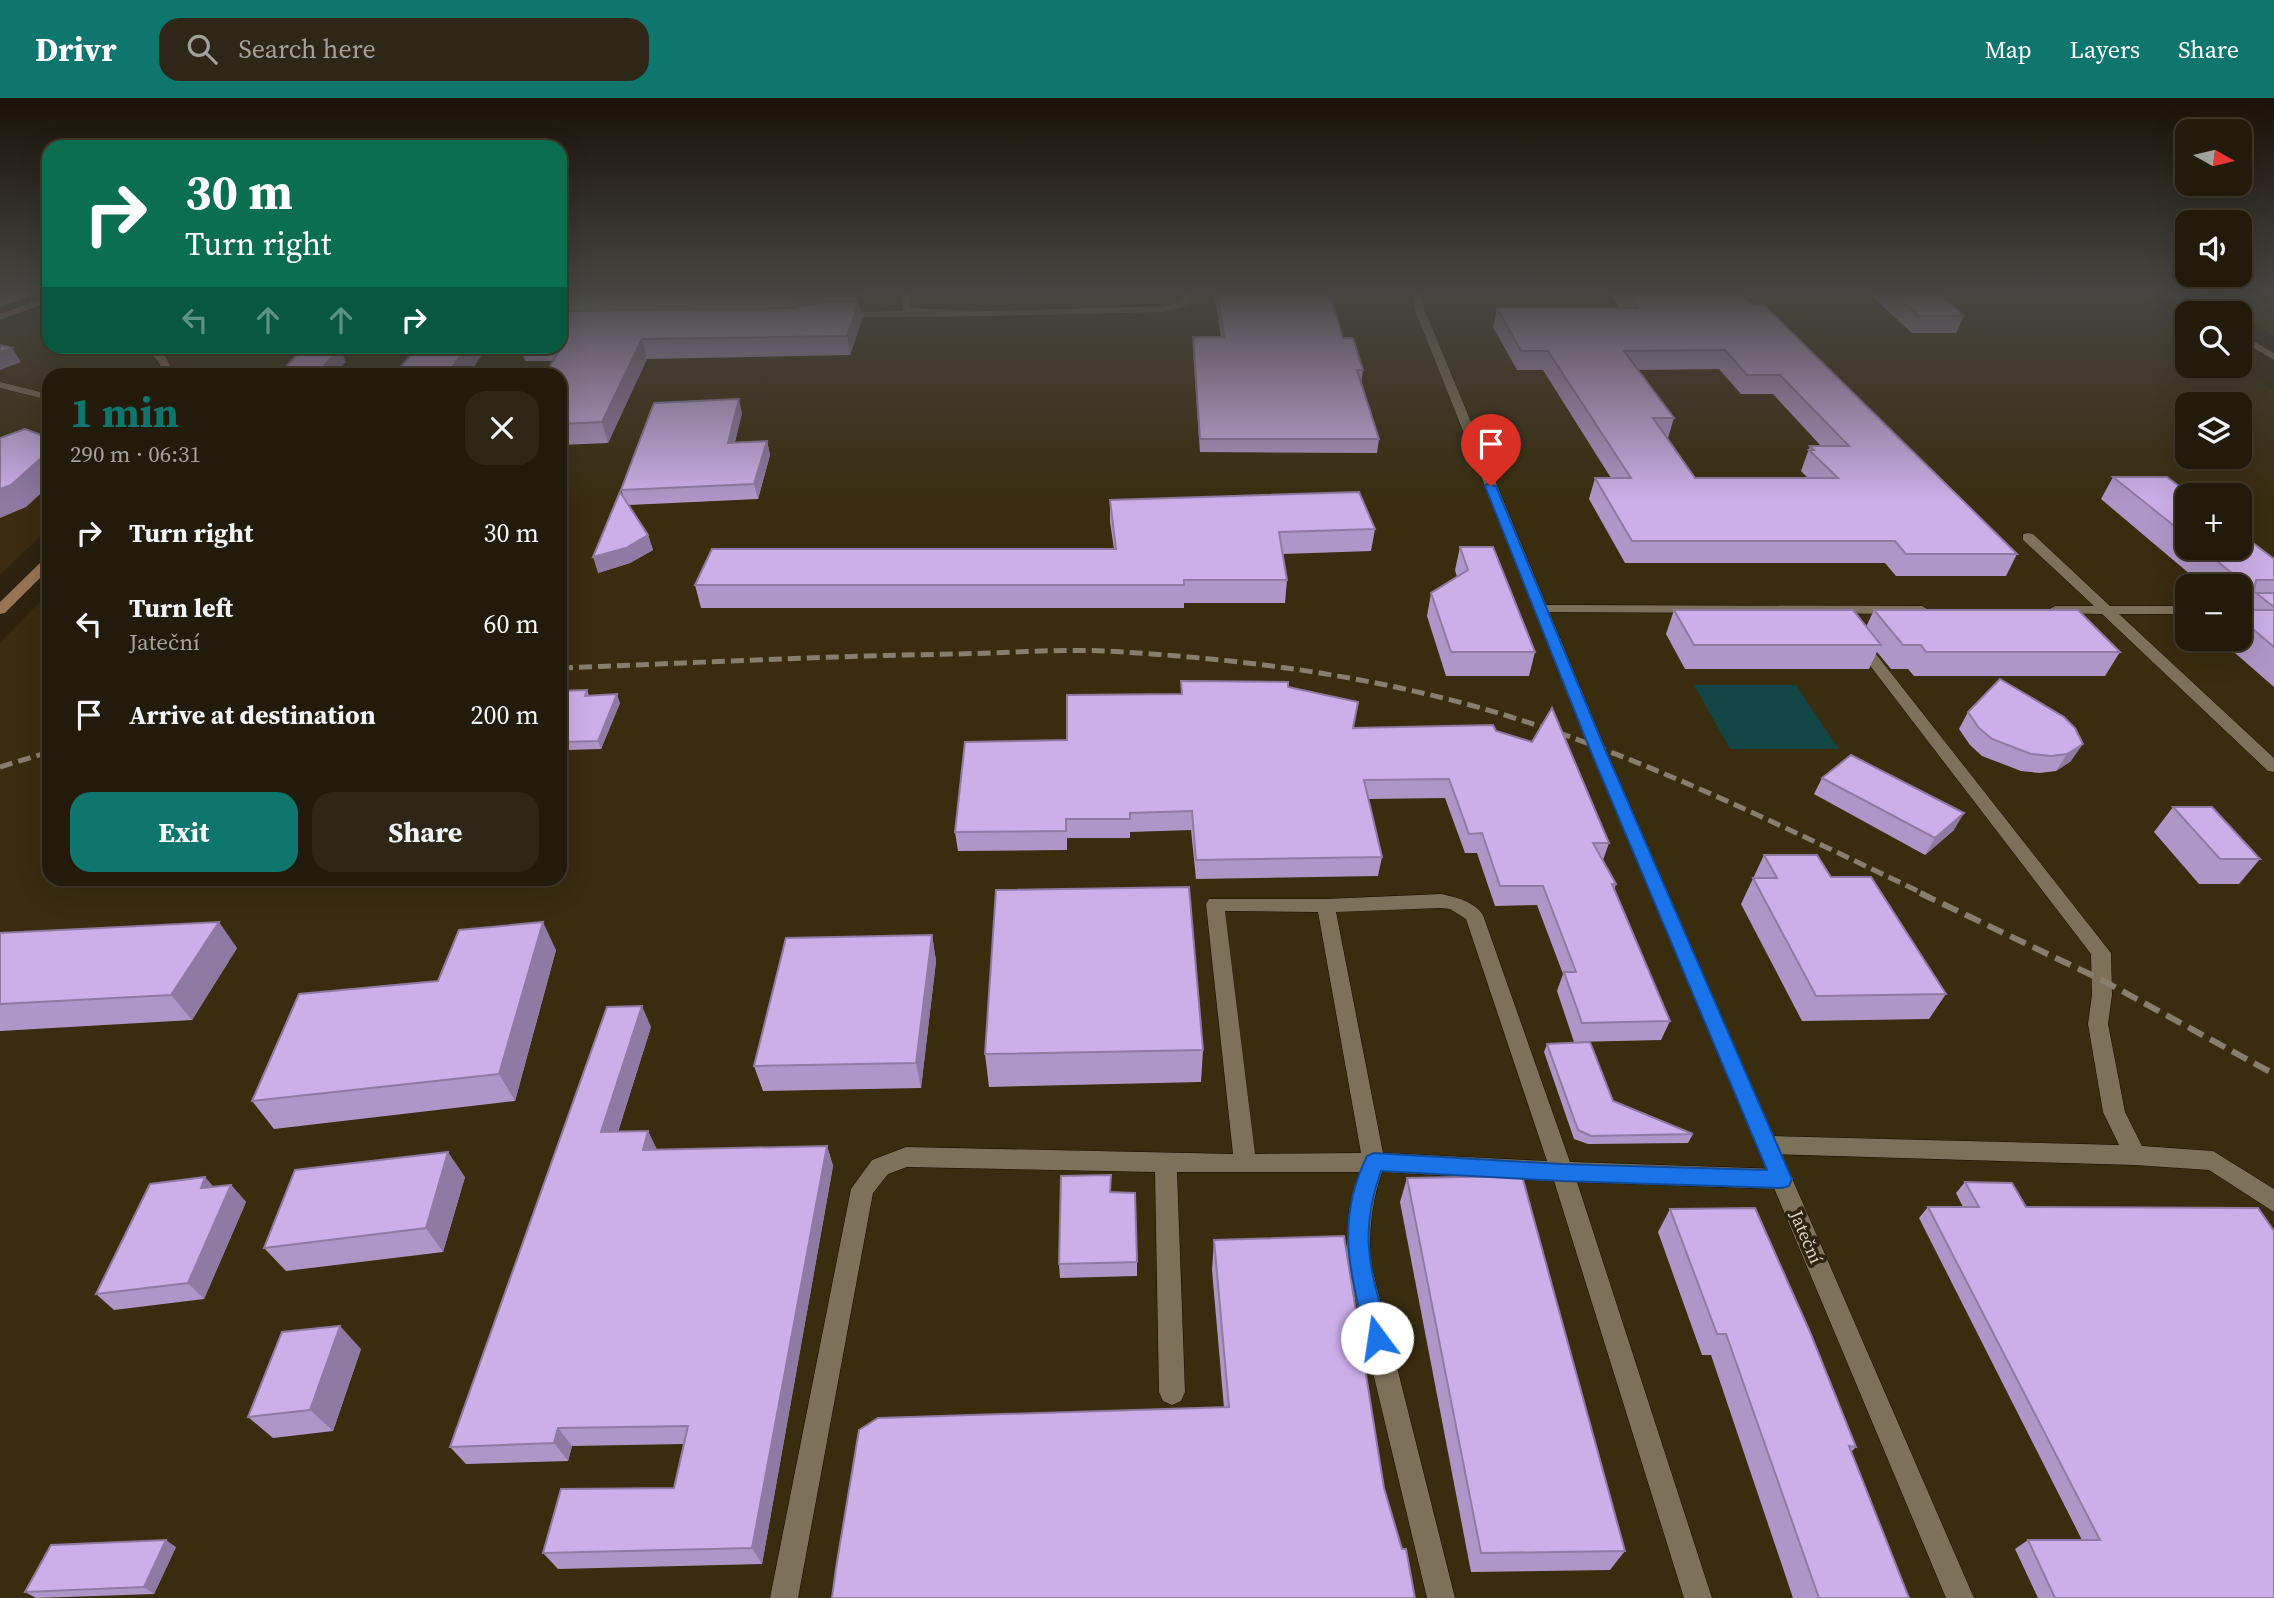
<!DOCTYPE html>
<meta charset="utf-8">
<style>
:root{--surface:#221a0a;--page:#2e2718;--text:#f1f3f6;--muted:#a2a19c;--line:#3f382b;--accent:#0f766e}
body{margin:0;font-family:"Source Serif 4",serif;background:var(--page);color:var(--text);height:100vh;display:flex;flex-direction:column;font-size:26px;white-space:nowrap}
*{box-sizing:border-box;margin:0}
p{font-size:23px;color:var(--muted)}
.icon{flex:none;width:38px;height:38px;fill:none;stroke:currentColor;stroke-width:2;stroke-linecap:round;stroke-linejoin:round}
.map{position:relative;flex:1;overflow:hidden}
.drawer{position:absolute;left:42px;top:270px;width:525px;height:518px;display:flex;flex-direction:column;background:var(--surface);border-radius:21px;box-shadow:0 7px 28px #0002,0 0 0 2px var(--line)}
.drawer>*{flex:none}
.top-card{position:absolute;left:42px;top:42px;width:525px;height:214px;border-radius:21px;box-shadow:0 7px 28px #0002,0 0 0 2px var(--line);background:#0b6e4f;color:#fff;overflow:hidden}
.needle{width:46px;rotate:98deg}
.tools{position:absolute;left:2175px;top:21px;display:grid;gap:14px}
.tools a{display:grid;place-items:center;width:77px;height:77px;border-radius:14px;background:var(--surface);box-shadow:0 7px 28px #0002,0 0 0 2px var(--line);font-size:35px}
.pin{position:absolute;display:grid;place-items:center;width:60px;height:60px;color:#fff;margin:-72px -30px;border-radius:50% 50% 50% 0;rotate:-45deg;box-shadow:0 0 7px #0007}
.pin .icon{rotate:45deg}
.me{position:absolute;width:77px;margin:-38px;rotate:346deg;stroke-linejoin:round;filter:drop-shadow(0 0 5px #0008)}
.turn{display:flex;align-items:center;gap:24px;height:147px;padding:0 28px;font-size:32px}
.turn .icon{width:91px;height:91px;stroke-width:2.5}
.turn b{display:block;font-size:49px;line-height:60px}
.lanes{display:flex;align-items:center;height:66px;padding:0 28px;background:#0003;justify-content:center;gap:35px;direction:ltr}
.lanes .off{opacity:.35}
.round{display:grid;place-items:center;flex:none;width:74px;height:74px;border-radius:21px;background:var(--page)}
.head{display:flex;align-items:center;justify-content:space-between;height:119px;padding:0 28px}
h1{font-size:42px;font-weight:700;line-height:52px;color:var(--accent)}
.cta{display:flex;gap:14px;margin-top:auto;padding:14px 28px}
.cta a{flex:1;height:80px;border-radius:21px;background:var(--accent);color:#fff;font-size:28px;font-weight:700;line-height:80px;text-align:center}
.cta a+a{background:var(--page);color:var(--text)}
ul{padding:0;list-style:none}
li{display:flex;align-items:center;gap:21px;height:91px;padding:0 28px}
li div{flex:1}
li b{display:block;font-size:26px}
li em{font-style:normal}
header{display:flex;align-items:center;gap:42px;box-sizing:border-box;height:98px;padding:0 35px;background:var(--accent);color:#fff}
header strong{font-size:33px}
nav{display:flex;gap:38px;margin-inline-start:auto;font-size:24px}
.search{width:490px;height:63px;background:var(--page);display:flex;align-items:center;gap:18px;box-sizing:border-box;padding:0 24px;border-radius:21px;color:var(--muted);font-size:26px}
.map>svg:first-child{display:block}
.built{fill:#392c0f;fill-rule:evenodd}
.green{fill:#383908}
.water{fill:#134547}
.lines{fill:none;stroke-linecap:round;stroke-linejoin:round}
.lane-casing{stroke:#150c00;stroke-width:1}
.street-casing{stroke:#150c00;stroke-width:1}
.secondary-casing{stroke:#150c00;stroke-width:1}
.lane{fill:#7d715a;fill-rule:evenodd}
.street{fill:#7d715a;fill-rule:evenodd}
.secondary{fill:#987554;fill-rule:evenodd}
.rail-far1{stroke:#877e6e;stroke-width:5;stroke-dasharray:13 6;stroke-linecap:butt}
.rail{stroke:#877e6e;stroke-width:6;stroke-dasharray:17 8;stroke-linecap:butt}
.wall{fill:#af96c8;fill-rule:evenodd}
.shaded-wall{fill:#8f7aa3}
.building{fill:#ccafe9;stroke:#8f7aa3;stroke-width:2;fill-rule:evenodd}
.route{fill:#1a73e8;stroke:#114b97;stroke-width:2}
.labels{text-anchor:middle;stroke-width:7;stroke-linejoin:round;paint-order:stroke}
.street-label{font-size:18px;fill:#dad3c7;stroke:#2d230e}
</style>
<header>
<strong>Drivr</strong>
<div class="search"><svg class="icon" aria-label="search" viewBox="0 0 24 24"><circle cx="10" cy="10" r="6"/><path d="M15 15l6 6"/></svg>Search here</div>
<nav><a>Map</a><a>Layers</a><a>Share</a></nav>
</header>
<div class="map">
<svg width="2274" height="1500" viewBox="0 0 2274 1500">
<rect width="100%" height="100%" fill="#2d230e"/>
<path class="built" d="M560 194H2123L2187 236 2188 268H2235L2274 293V1500H0V544L49 495V780H560V276H49V430L0 477V232L49 214V248H560ZM2188 306H2240V359H2188ZM2188 397H2240V450H2188ZM2188 488H2240V541H2188Z"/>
<polygon class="green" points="2204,194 2274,194 2274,238"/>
<polygon class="water" points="1694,587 1796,587 1839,651 1730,651"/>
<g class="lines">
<defs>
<g id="lane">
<path d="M901 194H910L911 210 988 213 1164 208 1180 204 1188 194H1197L1186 208 1164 214C1055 217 947 219 839 220L834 217 839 214 903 213Z"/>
<polygon points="0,284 49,296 49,302 0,290"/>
<polygon points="2028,435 2033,436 2110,508 2188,508 2188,516 2119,516 2274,660 2274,674 2268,673 2102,516 2050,515 2048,512 2055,508 2094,508 2023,442 2023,436"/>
<polygon points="1541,507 1922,508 1929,512 1922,516 1536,514 1534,511"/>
<polygon points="1860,541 1865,542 2111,855 2112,897 2108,926 2125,1014 2142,1048 2213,1053 2274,1091 2274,1114 2209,1072 2135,1067 1767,1056 1759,1054 1756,1047 1759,1040 1767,1038 2119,1047 2103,1014 2088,926 2092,897 2091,856 1855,548 1853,545"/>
<path d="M1441 796C1456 799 1475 804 1483 817L1570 1064 1782 1071 1790 1074 1793 1081 1790 1088 1782 1091 1577 1084 1712 1500H1684L1554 1083 1382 1074C1372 1103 1369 1131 1370 1162L1455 1500H1427L1346 1162 1349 1112 1359 1074H1177L1185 1294 1181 1303 1172 1307 1163 1303 1159 1294 1155 1074 907 1069 888 1076 873 1095 798 1500H770L851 1091 872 1062 906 1049 1233 1056 1206 806 1209 801H1326ZM1441 810 1450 811 1466 821 1547 1063 1383 1055 1336 814ZM1225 813 1318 814 1361 1055 1255 1056Z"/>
</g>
<g id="street">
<polygon points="1412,194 1421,194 1424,210 1605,649 1974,1500 1946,1500 1589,649 1414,210"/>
<polygon points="2164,194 2175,194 2209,215 2198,215"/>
<polygon points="2240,235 2274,255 2274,262 2240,242"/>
</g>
<g id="secondary">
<polygon points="49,198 49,204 0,222 0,216"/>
<polygon points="143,248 154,248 165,258 175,276 165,276 157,262"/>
<polygon points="49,460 49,471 5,515 0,516 0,504 44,461"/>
</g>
</defs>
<use href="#lane" class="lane-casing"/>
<use href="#street" class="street-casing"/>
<use href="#secondary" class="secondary-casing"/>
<use href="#lane" class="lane"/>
<use href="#street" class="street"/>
<use href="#secondary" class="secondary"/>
<g class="rail-far1">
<path d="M560 570C692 565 824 558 956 556 1005 555 1055 551 1104 553 1239 560 1378 578 1508 618 1652 663 1788 731 1924 796"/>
<polyline points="0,669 49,654"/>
</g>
<polyline class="rail" points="1920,795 2102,882 2274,976"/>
</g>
<g class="wall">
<polygon points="560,193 861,193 858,203 862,222 850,257 647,261 608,345 560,347 560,276 553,263 525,263 520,248 560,248"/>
<polygon points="1214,193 1329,193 1343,240 1363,272 1361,285 1379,341 1377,355 1200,354 1193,252 1193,239 1221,239"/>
<path d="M1607 193H1738L2017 456 2006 478H1896L1885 465H1625L1589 401 1595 380H1611L1543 272H1517L1493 229 1497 210H1620ZM1719 271 1741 296H1773L1821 348H1810L1801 373 1808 380H1695L1668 340 1674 320 1638 272Z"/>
<polygon points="1866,193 1937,193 1964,218 1956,235 1912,235"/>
<polygon points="742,315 735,344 767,343 770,357 758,401 629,407 648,437 653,452 630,465 598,475 623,397 621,392"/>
<path d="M2113 379 2188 397V450H2240L2274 461V589L2219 541H2240V488H2204L2101 401ZM2246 506H2249L2244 512H2241Z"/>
<polygon points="1110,402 1375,431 1371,453 1283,456 1287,482 1285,505 1184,505 1184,510 701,510 695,487 1114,451 1110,424"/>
<polygon points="1460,449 1535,554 1529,578 1446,578 1427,518 1431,495 1457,479 1455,472"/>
<polygon points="1674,512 1866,529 1874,512 2120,554 2105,578 1914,578 1908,571 1891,571 1877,554 1869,571 1685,571 1666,536"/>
<polygon points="1181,583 1288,589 1354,630 1496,633 1609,745 1603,762 1616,786 1614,792 1670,923 1661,942 1574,944 1557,893 1563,876 1537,807 1495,808 1477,755 1465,755 1445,700 1368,701 1382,759 1378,778 1196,781 1191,732 1130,734 1130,740 1067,740 1067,752 958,753 955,734 1067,642 1181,596"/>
<polygon points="587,592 589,598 620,605 601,651 568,652 561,670 560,670 560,593"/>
<polygon points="1968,614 2064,619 2071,663 2056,673 2040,675 2021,673 1982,658 1970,647 1959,631"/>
<polygon points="1822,680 1954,732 1925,757 1814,696"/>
<polygon points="2173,709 2260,761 2239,786 2199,786 2154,734"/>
<polygon points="1764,757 1831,779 1946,896 1929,921 1802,923 1741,806"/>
<polygon points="0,835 237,850 192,922 0,933"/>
<polygon points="932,837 936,863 921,990 763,993 754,968"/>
<polygon points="556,852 515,1003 274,1031 252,1003 438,883"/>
<polygon points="651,929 618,1034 648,1033 657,1052 827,1048 833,1068 762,1466 558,1471 543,1455 674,1390 684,1346 572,1348 568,1363 466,1366 450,1349"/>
<polygon points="1547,946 1613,1003 1693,1036 1688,1045 1588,1046 1574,1041 1544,954"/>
<polygon points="1203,952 1201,984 989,989 985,956"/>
<polygon points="465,1079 443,1154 286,1173 264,1150"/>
<polygon points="1407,1080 1625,1453 1610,1472 1471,1474 1400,1104"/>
<polygon points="1965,1084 2026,1109 2274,1500 2038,1500 2015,1451 2028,1442 2082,1442 1919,1120 1928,1109 1963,1109 1956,1095"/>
<polygon points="231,1087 246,1104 204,1201 114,1212 96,1196 214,1089"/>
<polygon points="1111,1094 1137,1164 1137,1178 1060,1180 1059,1166"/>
<polygon points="1670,1111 1856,1349 1851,1354 1909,1500 1793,1500 1711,1257 1702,1257 1658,1134"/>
<polygon points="1214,1142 1384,1390 1224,1310 1212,1172"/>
<polygon points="361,1251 333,1333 273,1340 248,1319"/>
<polygon points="176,1449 154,1496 36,1500 25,1494"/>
</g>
<g class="shaded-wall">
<polygon points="0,193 43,193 0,209"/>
<polygon points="791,193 821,193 824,211 796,217"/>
<polygon points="852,193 861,193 855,211"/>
<polygon points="859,203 862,222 850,257 847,238"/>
<polygon points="642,241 647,261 608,345 602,324"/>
<polygon points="468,248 488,248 469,276 447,276"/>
<polygon points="12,250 21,264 0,272 0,254"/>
<polygon points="340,251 346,264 334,276 316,276"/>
<polygon points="739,301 742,315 731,359 728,345"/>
<polygon points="767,343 770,357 758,401 754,386"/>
<polygon points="49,353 49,388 26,409 0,420 0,391"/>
<polygon points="648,437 653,452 630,465 598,475 593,459"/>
<polygon points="617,596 620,605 601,651 598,643"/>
<polygon points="564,644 568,652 561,670 560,655"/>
<polygon points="2083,646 2071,663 2056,673 2067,656"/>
<polygon points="1964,715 1954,732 1925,757 1935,740"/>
<polygon points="219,824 237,850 192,922 171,897"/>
<polygon points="543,824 556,852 515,1003 499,976"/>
<polygon points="932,837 936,863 921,990 916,965"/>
<polygon points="642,908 651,929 611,1055 601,1034"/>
<polygon points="648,1033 658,1054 643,1052"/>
<polygon points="827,1048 833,1068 762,1466 752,1450"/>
<polygon points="448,1054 465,1079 443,1154 426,1130"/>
<polygon points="205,1079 220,1096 201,1090"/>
<polygon points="231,1087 246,1104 204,1201 188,1185"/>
<polygon points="340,1228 361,1251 333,1333 310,1312"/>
<polygon points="558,1330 572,1348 568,1363 554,1345"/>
<polygon points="166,1442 176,1449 154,1496 144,1489"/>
</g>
<g class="building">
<polygon points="560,193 737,193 568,196"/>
<polygon points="1217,193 1329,193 1343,240 1353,240 1363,272 1357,272 1379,341 1200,341 1193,239 1224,239"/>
<path d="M1625 193H1738L1752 207H1764L2017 456H1906L1895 443H1632L1595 380H1631L1548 253H1521L1497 210H1639ZM1725 252 1747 277H1780L1849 348H1810L1814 352H1809L1838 380H1695L1653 320H1674L1624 253Z"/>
<polygon points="1891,193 1937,193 1964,218 1919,218"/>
<polygon points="859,203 847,238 642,241 602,324 560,326 560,276 545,276 565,243 560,243 560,210 569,213 793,210 822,204"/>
<polygon points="0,247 12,250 0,254"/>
<polygon points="306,248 337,248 340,251 316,276 278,276"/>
<polygon points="418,248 468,248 447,276 395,276"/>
<polygon points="739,301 728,345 767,343 754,386 621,392 654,305"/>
<polygon points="25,331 49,340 49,353 11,387 0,391 0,340"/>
<polygon points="2113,379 2167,379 2191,397 2188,397 2188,439"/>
<polygon points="620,394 648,437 626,450 593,459"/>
<polygon points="1359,394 1375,431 1279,434 1287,482 1184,482 1184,487 695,487 712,451 1116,451 1110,402"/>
<polygon points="2240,435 2274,461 2274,482 2256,482 2254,493 2201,450 2240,450"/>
<polygon points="1460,449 1493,449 1535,554 1451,554 1431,495 1468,472"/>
<polygon points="2256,495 2274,495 2274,509"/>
<polygon points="1674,512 1853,512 1881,547 1694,547"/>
<polygon points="1874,512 2078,512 2120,554 1926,554 1921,547 1903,547"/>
<polygon points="2240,512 2274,512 2274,549 2240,520"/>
<polygon points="2000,581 2064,619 2075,630 2083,646 2067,656 2051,658 2031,656 1992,641 1979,630 1968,614"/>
<polygon points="1181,583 1288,584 1288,589 1358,604 1353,630 1493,627 1496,633 1532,644 1552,610 1609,745 1593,745 1616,786 1612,786 1670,923 1582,925 1564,874 1576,874 1543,788 1500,788 1482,735 1469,736 1449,681 1364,682 1382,759 1196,762 1192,713 1130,715 1130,721 1066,721 1066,733 955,734 965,644 1067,642 1067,597 1182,596"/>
<polygon points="587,592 585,598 617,596 598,643 564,644 560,655 560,593"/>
<polygon points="1851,657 1964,715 1935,740 1822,680"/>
<polygon points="2173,709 2212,709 2260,761 2220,761"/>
<polygon points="1764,757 1817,757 1831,779 1871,779 1946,896 1816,898 1753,780 1777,780"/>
<polygon points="1189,789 1203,952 985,956 996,792"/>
<polygon points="219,824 171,897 0,906 0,835"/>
<polygon points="543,824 499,976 252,1003 299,896 438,883 459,832"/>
<polygon points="932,837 916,965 754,968 786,840"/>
<polygon points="642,908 601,1034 648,1033 643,1052 827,1048 752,1450 543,1455 561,1391 674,1390 688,1328 558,1330 554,1345 450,1349 607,909"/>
<polygon points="1590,944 1613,1003 1693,1036 1591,1038 1578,1032 1547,946"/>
<polygon points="448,1054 426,1130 264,1150 295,1072"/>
<polygon points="1111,1077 1110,1094 1135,1095 1137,1164 1059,1166 1061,1078"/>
<polygon points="1522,1078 1625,1453 1481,1455 1407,1080"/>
<polygon points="205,1079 201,1090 231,1087 188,1185 96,1196 150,1086"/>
<polygon points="1965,1084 2012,1085 2026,1109 2258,1110 2274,1133 2274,1500 2055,1500 2028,1442 2100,1442 1928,1109 1979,1109"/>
<polygon points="1755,1110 1810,1234 1856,1349 1849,1348 1909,1500 1819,1500 1726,1236 1717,1236 1670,1111"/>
<polygon points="1344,1138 1384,1390 1402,1451 1406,1451 1415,1500 832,1500 836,1470 859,1332 878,1320 1229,1309 1214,1142"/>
<polygon points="340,1228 310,1312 248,1319 282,1234"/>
<polygon points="166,1442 144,1489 25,1494 51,1447"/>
</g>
<linearGradient id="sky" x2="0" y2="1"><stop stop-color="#191308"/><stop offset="0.48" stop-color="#464541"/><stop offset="1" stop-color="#464541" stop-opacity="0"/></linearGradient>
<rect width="2274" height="404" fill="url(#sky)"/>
<path class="route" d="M1487 386 1496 388 1604 649 1792 1081 1789 1088 1782 1090 1562 1083 1381 1073C1357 1140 1372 1175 1389 1240L1385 1248 1377 1251 1369 1248 1366 1240C1350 1172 1335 1124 1367 1058L1374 1055 1562 1066 1767 1072 1589 649 1485 388Z"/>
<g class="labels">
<g class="street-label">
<text transform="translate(1806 1139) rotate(67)" y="6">Jateční</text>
</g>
</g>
</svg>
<div class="tools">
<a><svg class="needle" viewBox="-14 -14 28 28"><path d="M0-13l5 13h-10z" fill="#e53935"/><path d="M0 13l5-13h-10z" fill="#a2a19c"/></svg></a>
<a><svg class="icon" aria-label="sound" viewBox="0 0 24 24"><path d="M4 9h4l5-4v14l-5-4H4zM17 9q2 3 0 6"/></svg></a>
<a><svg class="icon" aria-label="search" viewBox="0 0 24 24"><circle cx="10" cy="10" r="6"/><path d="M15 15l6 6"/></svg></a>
<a><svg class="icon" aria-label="layers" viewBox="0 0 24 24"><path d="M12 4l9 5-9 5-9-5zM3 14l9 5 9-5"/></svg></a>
<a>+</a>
<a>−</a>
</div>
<div class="pin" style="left:1491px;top:388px;background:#d93025"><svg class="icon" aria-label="arrive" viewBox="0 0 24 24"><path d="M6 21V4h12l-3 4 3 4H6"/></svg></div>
<svg class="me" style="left:1377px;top:1240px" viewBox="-20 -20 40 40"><circle r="19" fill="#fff"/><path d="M0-13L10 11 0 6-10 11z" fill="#1a73e8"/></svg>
<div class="top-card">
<div class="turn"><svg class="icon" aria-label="right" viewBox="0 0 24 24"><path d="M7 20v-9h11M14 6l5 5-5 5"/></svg><div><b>30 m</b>Turn right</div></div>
<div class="lanes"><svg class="icon off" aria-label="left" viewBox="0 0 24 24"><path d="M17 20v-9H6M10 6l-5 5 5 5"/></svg><svg class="icon off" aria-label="ahead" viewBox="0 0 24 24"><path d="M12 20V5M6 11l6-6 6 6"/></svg><svg class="icon off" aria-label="ahead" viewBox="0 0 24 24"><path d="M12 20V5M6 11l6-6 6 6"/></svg><svg class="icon" aria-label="right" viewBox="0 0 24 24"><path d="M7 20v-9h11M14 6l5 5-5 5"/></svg></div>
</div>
<section class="drawer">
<div class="head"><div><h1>1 min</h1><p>290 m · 06:31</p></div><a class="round"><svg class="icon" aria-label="close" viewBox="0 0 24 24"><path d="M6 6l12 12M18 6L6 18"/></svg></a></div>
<ul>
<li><svg class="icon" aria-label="right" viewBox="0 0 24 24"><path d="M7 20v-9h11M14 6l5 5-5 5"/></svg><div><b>Turn right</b></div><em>30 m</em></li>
<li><svg class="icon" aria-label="left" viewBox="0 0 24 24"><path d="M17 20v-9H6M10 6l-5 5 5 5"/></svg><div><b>Turn left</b><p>Jateční</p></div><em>60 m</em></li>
<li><svg class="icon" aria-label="arrive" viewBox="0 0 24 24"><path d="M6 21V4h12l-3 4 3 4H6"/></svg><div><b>Arrive at destination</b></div><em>200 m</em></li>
</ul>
<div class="cta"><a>Exit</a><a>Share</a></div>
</section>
</div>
